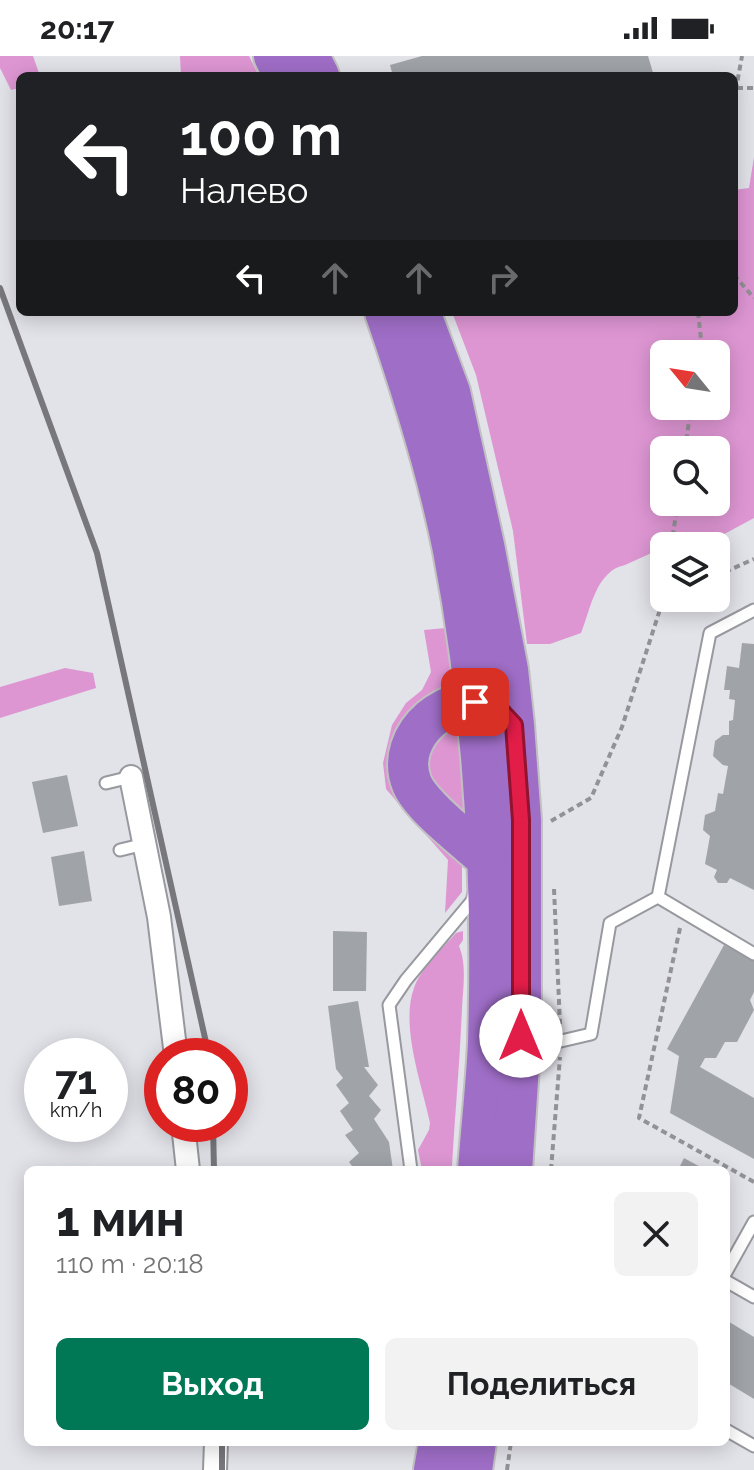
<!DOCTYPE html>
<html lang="ru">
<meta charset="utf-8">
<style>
:root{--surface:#fff;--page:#f2f2f2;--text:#202124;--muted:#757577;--accent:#007855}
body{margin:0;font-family:Raleway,sans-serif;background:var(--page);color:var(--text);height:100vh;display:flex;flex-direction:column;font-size:30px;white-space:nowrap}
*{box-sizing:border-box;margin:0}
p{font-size:26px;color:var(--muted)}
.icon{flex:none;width:44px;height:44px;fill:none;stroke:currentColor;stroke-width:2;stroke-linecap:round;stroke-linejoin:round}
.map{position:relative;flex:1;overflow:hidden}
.sheet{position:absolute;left:24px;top:1110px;width:706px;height:280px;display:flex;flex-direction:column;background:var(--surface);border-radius:12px;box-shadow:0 4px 20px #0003}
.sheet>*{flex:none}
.guide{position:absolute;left:16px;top:16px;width:722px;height:244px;border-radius:12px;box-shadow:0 4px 20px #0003;background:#202124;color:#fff;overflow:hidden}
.needle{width:52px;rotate:300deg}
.buttons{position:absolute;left:650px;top:284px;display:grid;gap:16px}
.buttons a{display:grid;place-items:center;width:80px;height:80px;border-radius:12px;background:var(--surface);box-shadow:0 4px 20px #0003;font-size:40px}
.speed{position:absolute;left:24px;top:982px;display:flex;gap:16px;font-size:40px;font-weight:700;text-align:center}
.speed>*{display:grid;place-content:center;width:104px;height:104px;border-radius:50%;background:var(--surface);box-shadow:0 4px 20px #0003;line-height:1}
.speed small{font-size:20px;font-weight:400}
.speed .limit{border:12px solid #d22;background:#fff;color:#111}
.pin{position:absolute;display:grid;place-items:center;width:68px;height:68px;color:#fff;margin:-34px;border-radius:16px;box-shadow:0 4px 12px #0006}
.me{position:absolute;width:88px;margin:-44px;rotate:0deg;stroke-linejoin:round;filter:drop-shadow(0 0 6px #0008)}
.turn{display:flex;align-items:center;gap:28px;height:168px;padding:0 32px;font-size:36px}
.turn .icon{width:104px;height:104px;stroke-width:2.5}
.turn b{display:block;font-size:56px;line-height:68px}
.lanes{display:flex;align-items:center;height:76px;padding:0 32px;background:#0003;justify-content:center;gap:40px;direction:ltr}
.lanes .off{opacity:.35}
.round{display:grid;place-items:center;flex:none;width:84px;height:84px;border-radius:12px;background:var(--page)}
.head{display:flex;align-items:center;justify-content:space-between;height:136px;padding:0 32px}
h1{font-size:48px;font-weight:700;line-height:60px}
.primary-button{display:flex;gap:16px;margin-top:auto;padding:16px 32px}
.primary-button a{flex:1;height:92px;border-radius:12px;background:var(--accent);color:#fff;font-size:32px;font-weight:700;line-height:92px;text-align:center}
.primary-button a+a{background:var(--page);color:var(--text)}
.status{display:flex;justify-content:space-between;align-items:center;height:56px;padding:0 40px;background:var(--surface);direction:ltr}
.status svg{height:22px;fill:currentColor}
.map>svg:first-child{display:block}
.green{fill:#de96d3;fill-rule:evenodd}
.building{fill:#a0a4a9}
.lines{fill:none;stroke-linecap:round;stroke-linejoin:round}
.lane-casing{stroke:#98999f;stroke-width:15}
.street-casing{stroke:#98999f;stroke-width:26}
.highway-casing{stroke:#c1c1c2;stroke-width:44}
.path{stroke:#929296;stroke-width:4;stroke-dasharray:6 4;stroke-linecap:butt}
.lane{stroke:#fff;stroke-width:11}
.street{stroke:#fff;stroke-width:22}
.highway{stroke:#9f6ec7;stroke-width:40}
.rail{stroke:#78787c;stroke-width:6}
.route-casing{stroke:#92132f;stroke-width:20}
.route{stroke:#e11d48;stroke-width:14}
</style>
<div class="status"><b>20:17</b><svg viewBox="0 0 49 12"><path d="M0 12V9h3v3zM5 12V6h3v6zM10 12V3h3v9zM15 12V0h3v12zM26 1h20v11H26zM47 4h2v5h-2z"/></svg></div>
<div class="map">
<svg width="754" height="1414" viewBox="0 0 754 1414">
<rect width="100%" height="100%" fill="#e2e2e9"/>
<g class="green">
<polygon points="0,0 33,0 40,20 20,20 20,32 11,34 0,12"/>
<polygon points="180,0 249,0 259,20 181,20"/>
<path d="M754 101V462L702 490H696L687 481 625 509C596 515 591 552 581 577L550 588H527L513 475 476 319 452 256H734V134L749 132ZM664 298H716V350H664ZM716 394V446H664V394Z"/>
<polygon points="446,572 457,637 400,680 462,798 462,836 445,857 448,804 386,733 383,707 392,669 406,647 422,634 431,616 424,574"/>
<polygon points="65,612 93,617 96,632 0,662 0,631"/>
<polygon points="462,661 473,773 436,741 420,701"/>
<path d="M463 875V884L459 890C467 909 463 932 462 952 460 1005 455 1057 452 1109L451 1114H422L418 1094 429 1074 430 1067C422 1029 400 969 414 932 421 912 442 893 456 877Z"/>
</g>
<g class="building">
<polygon points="422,0 648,0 654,20 393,20 390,9"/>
<polygon points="742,587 754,588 754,834 730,822 727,827 718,827 714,821 717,814 705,808 710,780 703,774 705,759 715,755 718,737 723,738 728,710 723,709 713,700 715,685 723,679 729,679 729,665 733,664 735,644 729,643 730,634 724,634 727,610 739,612"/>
<polygon points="67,719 78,770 43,777 32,726"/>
<polygon points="84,795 92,845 59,850 51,801"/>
<polygon points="333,875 367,876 366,935 333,935"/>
<polygon points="724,889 754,905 754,936 750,944 754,954 737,986 725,986 716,1002 705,1002 700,1011 754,1042 754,1103 670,1057 679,1000 667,993"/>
<polygon points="358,945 369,1011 364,1011 378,1029 369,1040 381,1054 374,1063 389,1086 393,1114 355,1114 349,1106 359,1097 345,1079 353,1074 340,1055 349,1047 336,1029 343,1022 336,1013 328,950"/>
<polygon points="684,1102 706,1114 678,1114"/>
<polygon points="726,1264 754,1281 754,1343 726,1326"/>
</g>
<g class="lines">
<defs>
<g id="lane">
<polyline points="106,727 131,721"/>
<polyline points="120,794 145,788"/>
<polyline points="658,841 754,898"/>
<polyline points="529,981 561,985 591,978 610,867 658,841 710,577 754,554"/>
<polyline points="411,1114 389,949 406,924 472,845 474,837"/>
<polyline points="726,1216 754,1166"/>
<polyline points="726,1225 754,1241"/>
<polyline points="726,1374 754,1390"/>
</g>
<g id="street">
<polyline points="131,721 159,861 176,1000"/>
<polyline points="183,1068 188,1114"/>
<polyline points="215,1414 216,1386"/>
</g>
<g id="highway">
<polyline points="274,0 284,20"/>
<polyline points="309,0 319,20"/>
<path d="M385 256C412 334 437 413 453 494 484 656 493 823 488 987 486 1030 481 1072 478 1114"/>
<polyline points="420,256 450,336 484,489 508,614 514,669 521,764 521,980 512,1114"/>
<path d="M487 803C467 785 422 751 412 728 392 679 453 629 497 652"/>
<polyline points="434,1414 439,1386"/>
<polyline points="472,1414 476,1386"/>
</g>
</defs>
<use href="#lane" class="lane-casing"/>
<use href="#street" class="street-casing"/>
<use href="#highway" class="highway-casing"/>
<g class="path">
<polyline points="737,32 754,32"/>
<polyline points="734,44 742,0"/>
<polyline points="734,219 754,242"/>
<polyline points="698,256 701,283 699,298"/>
<polyline points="685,394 691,350"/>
<polyline points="671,490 678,446"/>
<polyline points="716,520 754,503"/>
<polyline points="551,765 591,742 622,671 664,541"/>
<polyline points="554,833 560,968"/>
<polyline points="680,872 639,1062 754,1126"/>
<polyline points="551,1114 560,1001"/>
<polyline points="507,1414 511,1386"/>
</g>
<use href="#lane" class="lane"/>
<use href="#street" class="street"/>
<use href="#highway" class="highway"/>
<g class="rail">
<polyline points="0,232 97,497 209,1000"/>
<polyline points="213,1068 214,1114"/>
<polyline points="222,1386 222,1414"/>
</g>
</g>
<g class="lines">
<defs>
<polyline id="route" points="475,646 489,648 500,654 514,669 521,764 521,980"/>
</defs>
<use href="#route" class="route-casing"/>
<use href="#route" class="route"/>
</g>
</svg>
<div class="buttons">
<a><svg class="needle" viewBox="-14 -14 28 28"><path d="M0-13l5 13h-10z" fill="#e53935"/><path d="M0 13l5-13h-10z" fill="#757577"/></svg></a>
<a><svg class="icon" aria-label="search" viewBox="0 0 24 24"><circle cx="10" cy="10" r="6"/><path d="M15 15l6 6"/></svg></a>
<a><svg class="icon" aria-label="layers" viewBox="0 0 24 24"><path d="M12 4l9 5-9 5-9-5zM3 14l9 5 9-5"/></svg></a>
</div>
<div class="speed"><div>71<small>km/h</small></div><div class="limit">80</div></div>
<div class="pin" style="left:475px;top:646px;background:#d93025"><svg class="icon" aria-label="arrive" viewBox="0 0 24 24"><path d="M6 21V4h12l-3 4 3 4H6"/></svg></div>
<svg class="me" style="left:521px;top:980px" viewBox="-20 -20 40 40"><circle r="19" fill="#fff"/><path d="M0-13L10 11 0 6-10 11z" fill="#e11d48"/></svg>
<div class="guide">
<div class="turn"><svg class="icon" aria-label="left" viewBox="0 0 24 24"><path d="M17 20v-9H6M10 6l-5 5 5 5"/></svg><div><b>100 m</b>Налево</div></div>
<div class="lanes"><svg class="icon" aria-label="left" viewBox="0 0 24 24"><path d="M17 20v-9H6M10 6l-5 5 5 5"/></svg><svg class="icon off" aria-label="ahead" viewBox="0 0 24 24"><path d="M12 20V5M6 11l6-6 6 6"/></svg><svg class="icon off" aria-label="ahead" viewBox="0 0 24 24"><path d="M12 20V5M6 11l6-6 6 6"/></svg><svg class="icon off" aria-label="right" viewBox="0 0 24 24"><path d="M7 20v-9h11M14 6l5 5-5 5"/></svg></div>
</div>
<section class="sheet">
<div class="head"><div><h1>1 мин</h1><p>110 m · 20:18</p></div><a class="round"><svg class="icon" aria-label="close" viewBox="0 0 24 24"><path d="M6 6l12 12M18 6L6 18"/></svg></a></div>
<div class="primary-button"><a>Выход</a><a>Поделиться</a></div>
</section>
</div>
